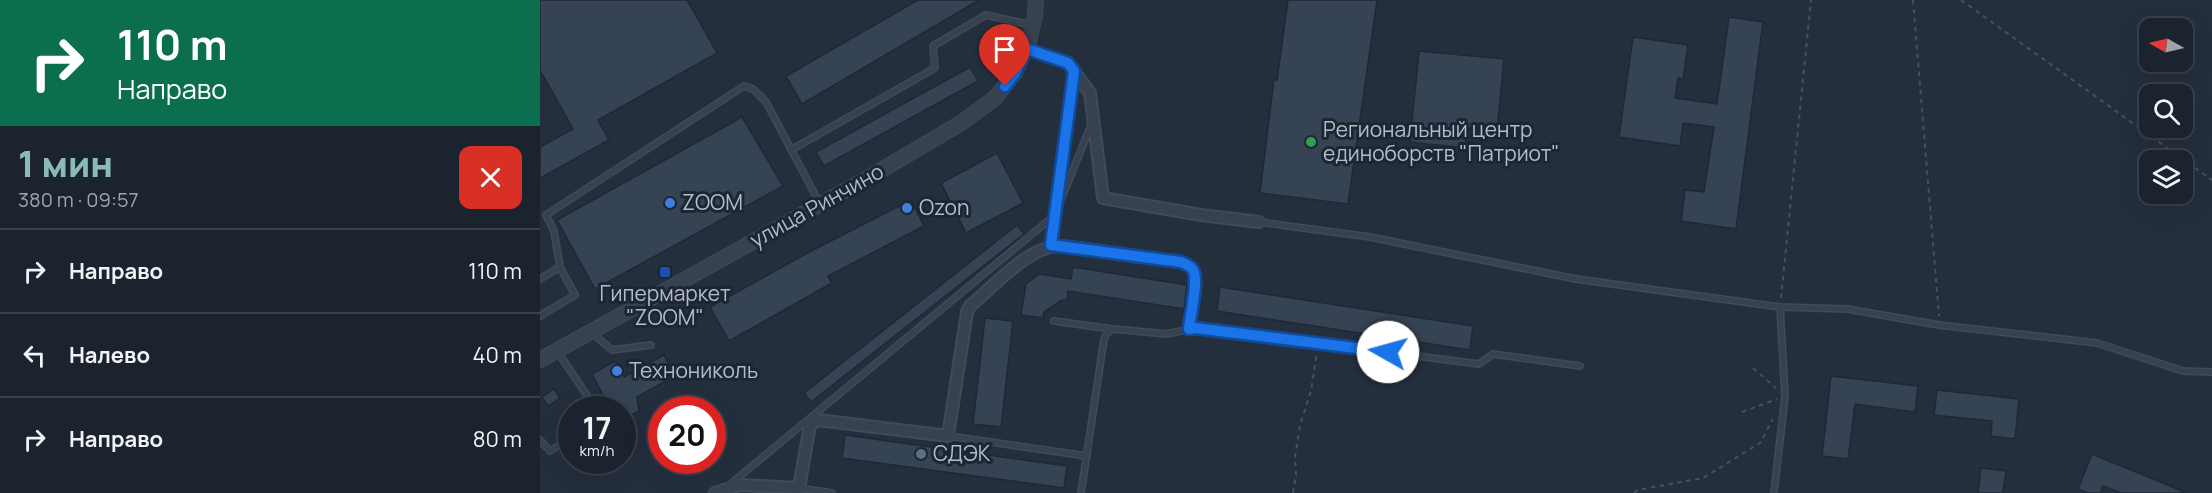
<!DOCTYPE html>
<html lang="ru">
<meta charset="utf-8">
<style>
:root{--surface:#1b232e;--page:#242b36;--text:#f1f3f6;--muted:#a0a4aa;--line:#39404a;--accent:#8bbbb9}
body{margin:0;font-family:Manrope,sans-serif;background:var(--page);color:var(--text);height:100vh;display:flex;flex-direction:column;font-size:22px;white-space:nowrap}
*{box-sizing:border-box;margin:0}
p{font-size:20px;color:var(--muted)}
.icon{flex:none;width:33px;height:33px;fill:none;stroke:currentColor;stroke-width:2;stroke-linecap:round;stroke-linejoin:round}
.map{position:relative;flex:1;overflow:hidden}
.sheet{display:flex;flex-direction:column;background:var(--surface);width:540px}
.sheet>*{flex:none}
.hud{background:#0b6e4f;color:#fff;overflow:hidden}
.needle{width:39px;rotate:278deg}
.controls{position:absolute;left:1599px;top:18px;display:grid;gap:12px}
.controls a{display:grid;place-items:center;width:54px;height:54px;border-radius:12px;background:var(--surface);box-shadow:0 6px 24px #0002,0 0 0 2px var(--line);font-size:30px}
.speed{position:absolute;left:18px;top:396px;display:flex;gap:12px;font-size:30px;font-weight:700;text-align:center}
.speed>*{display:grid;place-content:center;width:78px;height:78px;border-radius:50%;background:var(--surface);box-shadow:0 6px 24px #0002,0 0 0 2px var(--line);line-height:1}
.speed small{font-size:15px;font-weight:400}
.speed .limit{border:9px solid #d22;background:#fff;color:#111}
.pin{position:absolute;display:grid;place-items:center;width:51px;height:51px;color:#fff;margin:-62px -26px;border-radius:50% 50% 50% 0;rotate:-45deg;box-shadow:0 0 6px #0007}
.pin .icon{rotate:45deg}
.me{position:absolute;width:66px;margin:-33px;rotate:277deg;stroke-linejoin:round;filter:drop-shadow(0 0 4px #0008)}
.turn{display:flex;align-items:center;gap:21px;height:126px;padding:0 18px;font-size:27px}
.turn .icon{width:78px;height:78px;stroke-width:2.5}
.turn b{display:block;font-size:42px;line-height:51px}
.round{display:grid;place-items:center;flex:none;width:63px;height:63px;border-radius:12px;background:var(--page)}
.headline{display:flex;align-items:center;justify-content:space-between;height:102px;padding:0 18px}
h1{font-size:36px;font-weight:800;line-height:45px;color:var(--accent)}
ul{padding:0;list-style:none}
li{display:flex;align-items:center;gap:18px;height:84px;padding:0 18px;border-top:2px solid var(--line)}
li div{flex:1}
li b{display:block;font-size:22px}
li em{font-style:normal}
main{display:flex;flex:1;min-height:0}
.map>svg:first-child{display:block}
.building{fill:#364354;stroke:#1f2835;stroke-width:1.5}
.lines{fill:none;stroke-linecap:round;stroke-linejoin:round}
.service-casing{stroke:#414a57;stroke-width:8}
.minor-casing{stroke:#414a57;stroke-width:14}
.tertiary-casing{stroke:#414a57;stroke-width:16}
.path{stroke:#3f5557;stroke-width:2;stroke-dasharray:4.5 4.5;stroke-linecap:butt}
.service{stroke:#38414e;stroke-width:5}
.minor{stroke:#38414e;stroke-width:10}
.tertiary{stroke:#38414e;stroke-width:14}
.route-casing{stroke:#114b97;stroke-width:15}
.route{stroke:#1a73e8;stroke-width:10}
.leisure-dot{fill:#2e9e5b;stroke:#1d2633;stroke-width:2}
.shop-dot{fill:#3f7fe0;stroke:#1d2633;stroke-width:2}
.transit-dot{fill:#1a4fb4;stroke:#1d2633;stroke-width:2}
.service-dot{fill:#5c6f8a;stroke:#1d2633;stroke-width:2}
.labels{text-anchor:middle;stroke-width:6;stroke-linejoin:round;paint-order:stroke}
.poi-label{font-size:21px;fill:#b4bcc9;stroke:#1d2633;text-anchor:start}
.street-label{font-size:21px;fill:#b4bcc9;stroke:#1d2633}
</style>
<main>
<section class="sheet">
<div class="hud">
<div class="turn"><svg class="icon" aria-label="right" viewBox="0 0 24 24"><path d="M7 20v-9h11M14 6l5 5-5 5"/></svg><div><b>110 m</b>Направо</div></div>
</div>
<div class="headline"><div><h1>1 мин</h1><p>380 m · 09:57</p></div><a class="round" style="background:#d93025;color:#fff"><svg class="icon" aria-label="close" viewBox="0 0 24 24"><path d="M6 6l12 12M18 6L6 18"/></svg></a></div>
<ul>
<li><svg class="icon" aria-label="right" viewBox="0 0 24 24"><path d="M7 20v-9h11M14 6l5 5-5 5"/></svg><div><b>Направо</b></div><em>110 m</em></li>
<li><svg class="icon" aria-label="left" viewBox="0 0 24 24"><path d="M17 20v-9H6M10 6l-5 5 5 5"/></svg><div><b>Налево</b></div><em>40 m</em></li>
<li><svg class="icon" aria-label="right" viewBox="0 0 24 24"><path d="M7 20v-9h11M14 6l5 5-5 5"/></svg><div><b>Направо</b></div><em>80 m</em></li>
</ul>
</section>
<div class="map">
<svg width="1672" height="493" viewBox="0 0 1672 493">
<rect width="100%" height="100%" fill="#242f3e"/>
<g class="building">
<polygon points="0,0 147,0 177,53 58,120 69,140 0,178 0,147 33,129 0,70"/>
<polygon points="378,0 439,0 262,104 246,76"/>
<polygon points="748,0 837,0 808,204 720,193 734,79 737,80"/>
<polygon points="1189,17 1223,22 1196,229 1141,221 1145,190 1164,192 1174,127 1143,123 1140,146 1079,137 1093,37 1148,45 1143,79 1138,78 1135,98 1177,104"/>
<polygon points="879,51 964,59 957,131 927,128 925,148 870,142"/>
<polygon points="430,67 438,81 284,166 276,152"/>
<polygon points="202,117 243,186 55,289 17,220"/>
<polygon points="457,153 483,203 426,233 401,183"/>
<polygon points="371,200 384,226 288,276 292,283 189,341 170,307 273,250"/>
<polygon points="477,225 484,234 271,402 264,393"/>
<polygon points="533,267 647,285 644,309 528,291 527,300 522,300 504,312 503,318 481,315 486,284 499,274 531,279"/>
<polygon points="680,287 933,326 930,350 677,311"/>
<polygon points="445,318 473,321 461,427 433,424"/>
<polygon points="124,355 135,376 97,397 99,411 82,420 82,410 71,410 52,374 75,361 84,377"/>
<polygon points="1291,376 1378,386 1375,412 1315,404 1308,459 1282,456"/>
<polygon points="14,389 20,398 8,406 2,397"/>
<polygon points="1397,390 1479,399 1475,439 1451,436 1452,421 1394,415"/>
<polygon points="305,435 527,466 524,488 302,458"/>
<polygon points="1552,454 1647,493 1581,493 1563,486 1560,493 1548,493 1538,489"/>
<polygon points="1441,468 1466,471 1463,493 1438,493"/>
</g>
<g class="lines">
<defs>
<g id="service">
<polyline points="251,150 395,68 393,46 446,15 491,25"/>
<polyline points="516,205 534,71"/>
<polyline points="719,222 830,237 1036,279 1240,307 1307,309 1399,325 1557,343 1643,371 1672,372"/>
<polyline points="511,245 515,214"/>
<polyline points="20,267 14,231 6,215 204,86 213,89 226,102 280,204"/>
<polyline points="0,279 20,267 35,295 0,316"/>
<polyline points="514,321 572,329"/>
<polyline points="51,332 72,350 111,345"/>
<polyline points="17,351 57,410"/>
<polyline points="408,436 547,456"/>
<polyline points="0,440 10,451 32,437"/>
<polyline points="188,486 515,215 551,125"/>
<polyline points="259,488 292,493"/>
<polyline points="541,493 564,339 567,333 573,329 627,334 655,328 939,364 953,354 1040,366"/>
<polyline points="1234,493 1245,396 1240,307"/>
</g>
<g id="minor">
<polyline points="487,49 528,63 550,93 563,198 661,215 719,222"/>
<path d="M175 493 200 485 259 488 270 425 278 420 408 436 427 312 430 306C453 287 491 244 521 246L641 262C645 264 651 266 653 270 659 280 650 316 649 329"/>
</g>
<polyline id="tertiary" points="0,360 333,175 421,123 455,98 475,73 487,49 495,16 496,0"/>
</defs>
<use href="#service" class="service-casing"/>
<use href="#minor" class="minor-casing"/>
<use href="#tertiary" class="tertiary-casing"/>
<g class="path">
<polyline points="1373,0 1399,316"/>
<polyline points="1421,0 1672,180"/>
<polyline points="1241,298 1271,0"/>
<polyline points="1213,368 1236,388"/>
<polyline points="1202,412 1237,399"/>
<polyline points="753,493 756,475 755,457 760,425 771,391 777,352"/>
<polyline points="1094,493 1098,490 1163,478 1220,443 1233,419"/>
</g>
<use href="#service" class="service"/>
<use href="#minor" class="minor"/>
<use href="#tertiary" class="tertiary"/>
</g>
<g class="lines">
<defs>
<path id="route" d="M465 86 475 73 487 49 528 63 534 71 511 245 641 262C645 264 651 266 653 270 659 280 650 316 649 329L655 328 848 352"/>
</defs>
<use href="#route" class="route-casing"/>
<use href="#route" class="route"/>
</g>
<circle class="leisure-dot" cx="771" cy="142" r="6"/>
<g class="shop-dot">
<circle cx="130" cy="203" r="6"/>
<circle cx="367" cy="208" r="6"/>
<circle cx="77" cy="371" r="6"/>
</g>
<rect class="transit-dot" x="119" y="266" width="12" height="12" rx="3"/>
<circle class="service-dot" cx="381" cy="454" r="6"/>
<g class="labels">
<g class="poi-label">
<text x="783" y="137">Региональный центр<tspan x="783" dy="24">единоборств "Патриот"</tspan></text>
<text x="142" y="210">ZOOM</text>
<text x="379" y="215">Ozon</text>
<text x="125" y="301" text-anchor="middle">Гипермаркет<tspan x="125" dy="24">"ZOOM"</tspan></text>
<text x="89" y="378">Технониколь</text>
<text x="393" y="461">СДЭК</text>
</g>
<g class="street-label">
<text transform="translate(277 206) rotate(-29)" y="7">улица Ринчино</text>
</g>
</g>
</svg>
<div class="controls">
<a><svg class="needle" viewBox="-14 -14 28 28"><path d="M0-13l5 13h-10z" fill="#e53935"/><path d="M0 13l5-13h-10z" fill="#a0a4aa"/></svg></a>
<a><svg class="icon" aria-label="search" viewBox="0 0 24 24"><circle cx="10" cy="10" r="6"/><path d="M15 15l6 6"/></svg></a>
<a><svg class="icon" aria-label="layers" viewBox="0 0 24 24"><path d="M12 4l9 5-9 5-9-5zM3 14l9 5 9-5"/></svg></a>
</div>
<div class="speed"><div>17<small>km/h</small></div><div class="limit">20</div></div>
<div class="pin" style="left:465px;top:86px;background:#d93025"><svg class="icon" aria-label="arrive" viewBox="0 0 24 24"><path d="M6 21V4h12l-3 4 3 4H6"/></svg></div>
<svg class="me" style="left:848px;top:352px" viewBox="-20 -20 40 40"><circle r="19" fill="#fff"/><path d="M0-13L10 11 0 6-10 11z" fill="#1a73e8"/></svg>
</div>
</main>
